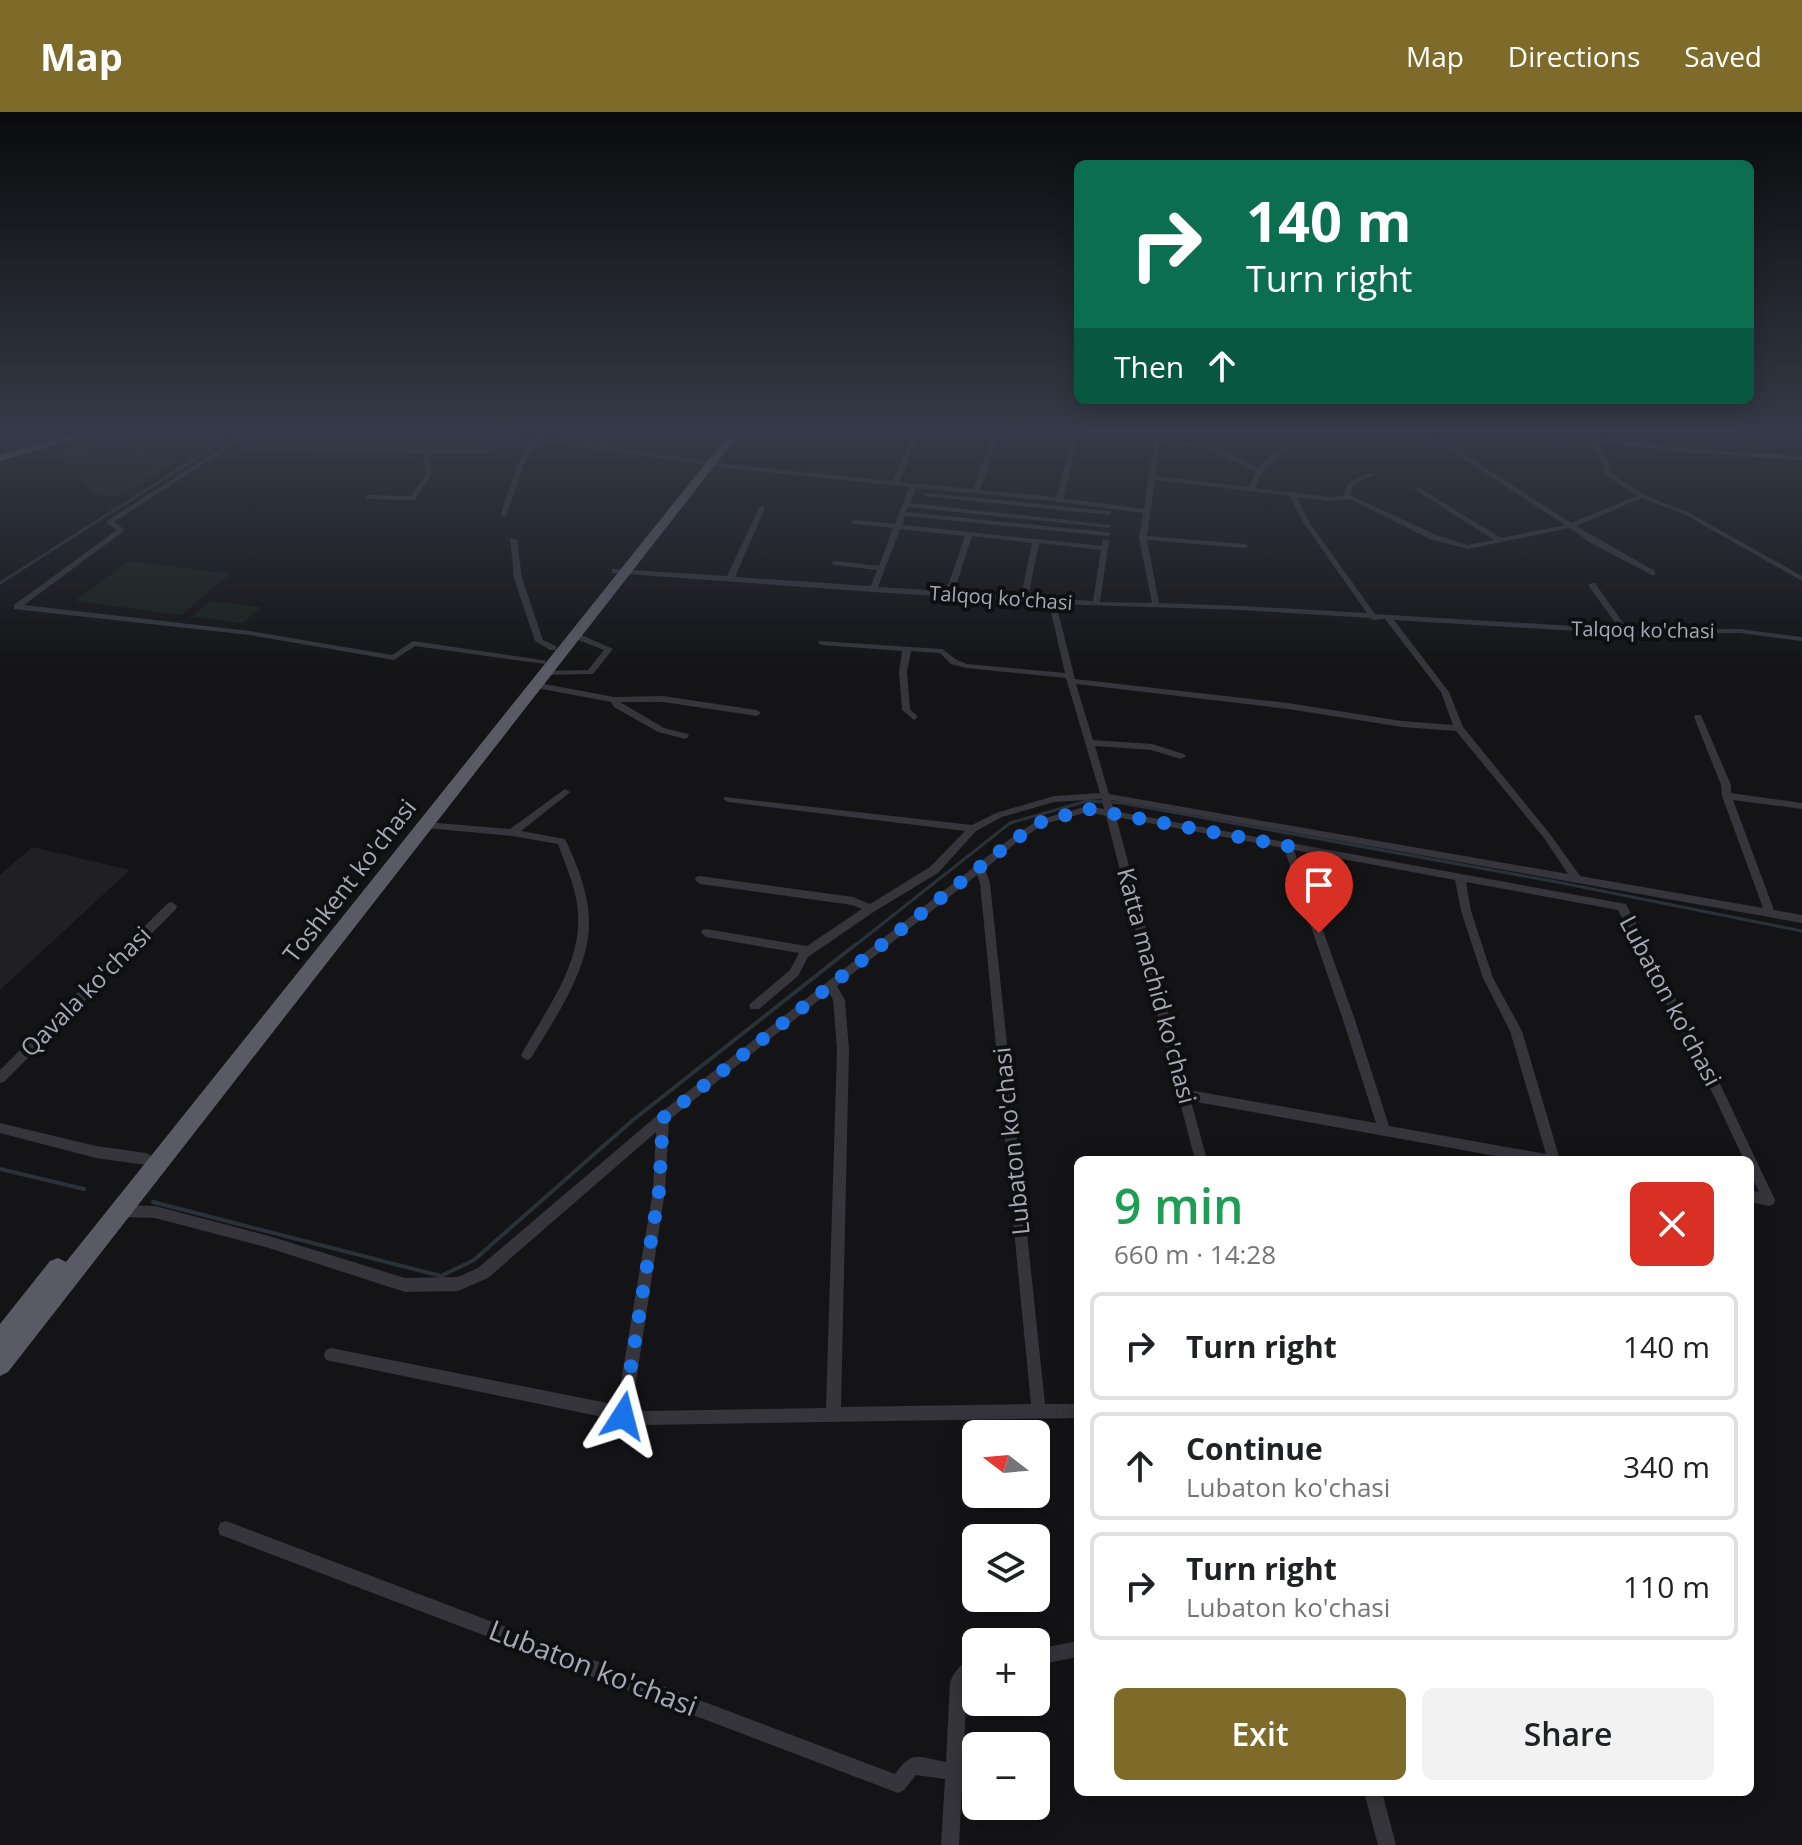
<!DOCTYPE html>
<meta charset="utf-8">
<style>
:root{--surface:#fff;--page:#f2f2f2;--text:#202124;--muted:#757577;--line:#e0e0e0;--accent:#7e6b29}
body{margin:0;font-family:"Open Sans",sans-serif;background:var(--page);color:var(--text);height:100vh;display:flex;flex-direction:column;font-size:30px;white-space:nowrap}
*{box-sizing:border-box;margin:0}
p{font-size:26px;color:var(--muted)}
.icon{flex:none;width:44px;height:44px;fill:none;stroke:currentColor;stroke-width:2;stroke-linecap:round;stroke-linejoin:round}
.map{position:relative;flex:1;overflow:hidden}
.sheet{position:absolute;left:1074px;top:1044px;width:680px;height:640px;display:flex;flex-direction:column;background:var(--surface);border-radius:12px;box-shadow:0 4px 20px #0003}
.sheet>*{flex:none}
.banner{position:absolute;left:1074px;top:48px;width:680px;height:244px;border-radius:12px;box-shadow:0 4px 20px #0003;background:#0b6e4f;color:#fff;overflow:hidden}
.needle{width:52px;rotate:286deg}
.fabs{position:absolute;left:962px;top:1308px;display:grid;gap:16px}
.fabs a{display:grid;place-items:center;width:88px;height:88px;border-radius:12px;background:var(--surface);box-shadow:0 4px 20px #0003;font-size:40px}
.pin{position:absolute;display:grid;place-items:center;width:68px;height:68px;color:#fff;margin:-82px -34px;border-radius:50% 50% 50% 0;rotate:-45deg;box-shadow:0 0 8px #0007}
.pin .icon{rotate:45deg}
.me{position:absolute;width:88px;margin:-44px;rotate:9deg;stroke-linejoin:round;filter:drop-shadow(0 0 6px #0008)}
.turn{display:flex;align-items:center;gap:28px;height:168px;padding:0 40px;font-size:36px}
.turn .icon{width:104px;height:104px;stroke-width:2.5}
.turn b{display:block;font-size:56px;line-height:68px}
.then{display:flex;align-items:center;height:76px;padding:0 40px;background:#0003;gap:16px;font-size:30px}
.round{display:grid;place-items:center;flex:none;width:84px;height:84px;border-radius:12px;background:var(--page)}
.overview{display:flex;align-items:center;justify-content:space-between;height:136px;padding:0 40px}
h1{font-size:48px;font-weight:600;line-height:60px;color:#1e9e55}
.button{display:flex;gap:16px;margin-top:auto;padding:16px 40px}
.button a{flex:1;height:92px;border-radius:12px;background:var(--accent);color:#fff;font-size:32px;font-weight:600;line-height:92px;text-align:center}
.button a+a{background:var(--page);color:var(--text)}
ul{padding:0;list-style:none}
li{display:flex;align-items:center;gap:24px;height:108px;margin:0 16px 12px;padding:0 24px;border:4px solid var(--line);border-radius:12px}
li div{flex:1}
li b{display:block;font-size:30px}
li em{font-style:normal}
header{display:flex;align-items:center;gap:48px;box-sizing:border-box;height:112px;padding:0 40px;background:var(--accent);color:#fff}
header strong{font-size:38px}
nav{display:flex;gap:44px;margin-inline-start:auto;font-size:28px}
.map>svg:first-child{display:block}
.built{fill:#202023}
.green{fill:#1a211c}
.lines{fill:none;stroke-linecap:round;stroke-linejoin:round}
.stream-far1{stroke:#2a3139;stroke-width:3}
.stream{stroke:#2a3139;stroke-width:4}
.minor{fill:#35353b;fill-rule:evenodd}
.secondary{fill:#43444b;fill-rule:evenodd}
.trunk{fill:#595a63;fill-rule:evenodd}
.route{stroke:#1a73e8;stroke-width:14;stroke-dasharray:0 25.2}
.labels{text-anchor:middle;stroke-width:8;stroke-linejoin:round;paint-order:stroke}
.far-street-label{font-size:20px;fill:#a6a9b6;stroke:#0f0f11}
.street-label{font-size:24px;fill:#a6a9b6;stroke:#0f0f11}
.near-street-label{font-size:28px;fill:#a6a9b6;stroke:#0f0f11}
</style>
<header>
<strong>Map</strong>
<nav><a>Map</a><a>Directions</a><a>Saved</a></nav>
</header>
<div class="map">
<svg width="1802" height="1733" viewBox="0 0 1802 1733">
<rect width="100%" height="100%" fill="#141416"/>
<g class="built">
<polygon points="0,317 70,317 0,336"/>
<polygon points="1708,317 1802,317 1802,335 1715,330"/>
<polygon points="112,328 151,342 179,347 119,385 95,382 61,342"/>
<polygon points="32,735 130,758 0,878 0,763"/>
</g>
<g class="green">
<polygon points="129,449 230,462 181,503 75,489"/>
<polygon points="211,489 261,495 243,511 192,505"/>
</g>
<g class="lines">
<g class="stream-far1">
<polyline points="0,471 242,317"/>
<polyline points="853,835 1010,711 1087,689 1122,691 1557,770 1802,819"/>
</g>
<g class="stream">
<polyline points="0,1057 84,1077"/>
<polyline points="153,1090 441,1164 474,1148 633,1008 855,833"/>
</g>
<g class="minor">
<polygon points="251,317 258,317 114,410 124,417 124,419 24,493 250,519 392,543 413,529 542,548 545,548 545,552 415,534 394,548 250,523 14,497 14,493 117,418 107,411 107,409"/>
<path d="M462 317 534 325 539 317H545L540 325 600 333 610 317H616L606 334 735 353 893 369 915 317H921L899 370 973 377 995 317H1001L980 378 1056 385 1075 317H1081L1063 386 1144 397 1148 367 1147 365 1149 363 1154 331 1152 329 1154 327 1156 317H1162L1161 328 1212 333 1258 356C1266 346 1280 335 1292 334V336C1275 347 1262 356 1255 376L1330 385 1343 384 1348 371 1369 361H1373V363L1353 373 1350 383 1436 423 1468 433 1494 428 1414 377V375H1418L1501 426 1565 413 1418 317H1425L1571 411 1637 384 1605 363 1604 352 1582 317H1588L1610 352V361L1644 383 1688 400 1802 464V469L1684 402 1642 386 1576 414 1655 459V463H1652L1591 431 1570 416 1468 437 1430 427 1350 387 1330 389 1297 385 1309 410 1375 502 1620 517 1588 473 1592 471H1595L1628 518 1740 517 1802 525V529L1740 521 1626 522 1394 508 1449 580 1463 615 1550 722 1580 764 1763 796 1722 684 1721 673 1694 605 1695 603H1701L1731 673V681L1802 691V697L1733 688 1774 798 1802 803V811L1111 688 1114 699 1626 792 1722 976 1775 1088 1774 1092 1769 1094 1750 1090V1078L1759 1080 1750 1061V1048H1744L1713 982 1618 798 1466 770 1471 799 1493 866 1522 919 1560 1048H1518L1191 989 1207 1048H1195L1106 704 1088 700 1044 712 1017 730 985 757 990 771 1045 1292H1078V1306L646 1313 627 1310 623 1311 617 1308 326 1248 324 1243 326 1238 331 1236 617 1293 653 1079 656 1020 488 1166 458 1179 405 1180 269 1136 155 1106 119 1105 114 1103 112 1099 114 1095 119 1093 155 1094 269 1124 405 1166 458 1165 478 1156 659 1002 1011 726 1038 708 1088 694 1104 697 1102 687 1054 690 1002 705 976 719 938 761 875 799 808 845 798 864 759 897H751L749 894 751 891 790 858 799 841 706 825 701 821 702 818 706 817 807 834 862 797 852 793 700 772 695 768 696 765 700 764 853 785 870 792 930 755 965 719 728 690 723 687 725 685 972 713 996 701 1054 684 1100 681 1066 566 966 556 951 552 940 541 911 539 907 560 910 597 918 605 914 608 902 598 899 560 902 539 822 533 818 531 819 529 942 537 957 548 967 552 1065 561 1049 491 873 480 612 461V457H615L727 464 759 396 762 394 765 396 735 465 871 474 877 458 835 453 831 451 835 449 879 454 893 416 854 412 851 410 854 408 895 412 909 375 735 357 538 329 524 351 507 402 504 404 501 402 518 351 532 328 465 322 462 320ZM1160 331 1209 336 1256 360 1249 375 1155 364ZM1155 368 1290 384 1303 410 1367 501 1242 494 1159 491 1147 428 1245 436 1249 434 1245 432 1147 424ZM916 376 1044 388 1143 401 1139 426 1152 491 1100 490 1109 428H1103L1102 434 902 413 905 404 1107 424 1111 422 1107 420 906 400 908 395 1109 416 1111 415V413L910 391ZM900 417 965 424 946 479 878 475ZM972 424 1032 431 1021 485 954 480ZM1039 431 1101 438 1093 489 1028 485ZM1056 492 1242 498 1370 506 1374 508 1385 507 1441 580 1453 613 1402 609 1288 591 1075 567ZM1076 572 1288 597 1402 615 1456 619 1544 726 1568 762 1109 682 1095 634 1151 638 1181 647 1186 644 1184 642 1152 632 1093 628ZM1116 705 1284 736 1343 908 1376 1011 1189 978ZM1294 738 1455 768 1461 799 1483 866 1510 919 1546 1042 1389 1014 1355 908ZM977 763 980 771 1031 1292 841 1295 849 938 845 888 837 874ZM829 880 833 888 837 938 826 1296 646 1299 632 1296 665 1079 669 1008Z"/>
<polygon points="245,336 492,337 495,339 492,341 428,341 432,362 415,387 413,388 368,387 365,385 368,383 411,384 426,362 422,341 243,339 242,338"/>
<polygon points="927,381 1109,399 1112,401 1109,403 925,384 924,383"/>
<polygon points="510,426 517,428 522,466 543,528 556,534 556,538 550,538 535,529 514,466"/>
<polygon points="571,521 577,521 613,537 593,562 541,563 540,561 544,559 588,558 604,538 571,525"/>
<polygon points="534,570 614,585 663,584 757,598 761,601 757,604 663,590 620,590 664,616 688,622 689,624 685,627 658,620 614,595 611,590 531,575 530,573"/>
<path d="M565 677 570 680 568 682 521 719 565 727C577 752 589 782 589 810 590 856 554 908 531 946L527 948 523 946 521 943C546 897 586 848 577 792 574 771 565 752 558 732L512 724 425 716 420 713 425 710 510 717Z"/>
<polygon points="172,790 177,794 176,797 4,970 0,971 0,958 168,791"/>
<polygon points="0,1011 96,1034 146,1041 150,1043 152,1047 150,1051 146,1053 96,1046 0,1021"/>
<path d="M226 1409 895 1662C913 1637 917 1645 946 1650L950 1570C955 1558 964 1548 976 1544V1563L967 1573 959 1733H941L945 1667 916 1663 904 1678 898 1681 226 1425 220 1423 218 1417 220 1411Z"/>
<polygon points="1078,1529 1078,1545 1036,1553 1036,1537"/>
<polygon points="1364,1680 1382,1680 1396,1733 1378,1733"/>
</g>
<polygon class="secondary" points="1494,317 1520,317 1692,337 1802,344 1802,348 1692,341"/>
<g class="trunk">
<polygon points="94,317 111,317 0,349 0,343"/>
<polygon points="733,317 743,317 8,1260 0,1264 0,1212 50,1149 58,1146 66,1150"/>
</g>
</g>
<linearGradient id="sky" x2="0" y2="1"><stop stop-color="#0b0b0c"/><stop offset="0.57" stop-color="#343a47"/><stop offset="1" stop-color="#343a47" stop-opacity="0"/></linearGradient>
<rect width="1802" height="560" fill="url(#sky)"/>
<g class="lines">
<polyline class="route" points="623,1304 659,1079 663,1006 1014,728 1041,710 1088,697 1288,734 1319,821"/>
</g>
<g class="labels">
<g class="far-street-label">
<text transform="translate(1001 486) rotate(4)" y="7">Talqoq ko'chasi</text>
<text transform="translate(1643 518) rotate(1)" y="7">Talqoq ko'chasi</text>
</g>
<g class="street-label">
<text transform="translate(350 769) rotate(-52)" y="8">Toshkent ko'chasi</text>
<text transform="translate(1156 874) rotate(75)" y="8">Katta machid ko'chasi</text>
<text transform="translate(86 880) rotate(-45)" y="8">Qavala ko'chasi</text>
<text transform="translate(1670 889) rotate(62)" y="8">Lubaton ko'chasi</text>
<text transform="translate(1012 1029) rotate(-96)" y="8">Lubaton ko'chasi</text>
</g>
<g class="near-street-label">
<text transform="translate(593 1556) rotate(21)" y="10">Lubaton ko'chasi</text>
</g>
</g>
</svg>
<div class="fabs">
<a><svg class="needle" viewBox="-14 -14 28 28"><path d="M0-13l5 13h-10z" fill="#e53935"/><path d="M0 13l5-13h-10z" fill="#757577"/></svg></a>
<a><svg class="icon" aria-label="layers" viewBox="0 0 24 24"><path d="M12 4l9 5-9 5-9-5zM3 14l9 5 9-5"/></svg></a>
<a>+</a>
<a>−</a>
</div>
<div class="pin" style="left:1319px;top:821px;background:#d93025"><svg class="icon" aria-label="arrive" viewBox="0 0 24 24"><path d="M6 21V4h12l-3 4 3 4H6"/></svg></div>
<svg class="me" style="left:623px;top:1304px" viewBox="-20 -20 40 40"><path d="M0-17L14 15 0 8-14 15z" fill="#1a73e8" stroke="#fff" stroke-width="4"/></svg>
<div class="banner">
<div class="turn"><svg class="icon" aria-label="right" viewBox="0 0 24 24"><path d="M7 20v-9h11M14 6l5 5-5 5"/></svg><div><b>140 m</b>Turn right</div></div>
<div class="then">Then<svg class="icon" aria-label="ahead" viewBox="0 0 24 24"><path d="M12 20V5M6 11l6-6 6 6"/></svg></div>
</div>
<section class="sheet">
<div class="overview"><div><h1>9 min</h1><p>660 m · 14:28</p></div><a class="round" style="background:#d93025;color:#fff"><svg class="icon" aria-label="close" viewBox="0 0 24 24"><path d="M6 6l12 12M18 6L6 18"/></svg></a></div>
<ul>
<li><svg class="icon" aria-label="right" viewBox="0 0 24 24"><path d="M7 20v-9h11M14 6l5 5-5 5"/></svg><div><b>Turn right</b></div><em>140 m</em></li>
<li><svg class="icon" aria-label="ahead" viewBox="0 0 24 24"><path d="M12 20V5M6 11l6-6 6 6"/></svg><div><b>Continue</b><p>Lubaton ko'chasi</p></div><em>340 m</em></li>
<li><svg class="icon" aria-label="right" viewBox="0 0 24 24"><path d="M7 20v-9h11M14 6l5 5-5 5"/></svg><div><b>Turn right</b><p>Lubaton ko'chasi</p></div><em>110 m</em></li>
</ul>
<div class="button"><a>Exit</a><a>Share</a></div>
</section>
</div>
